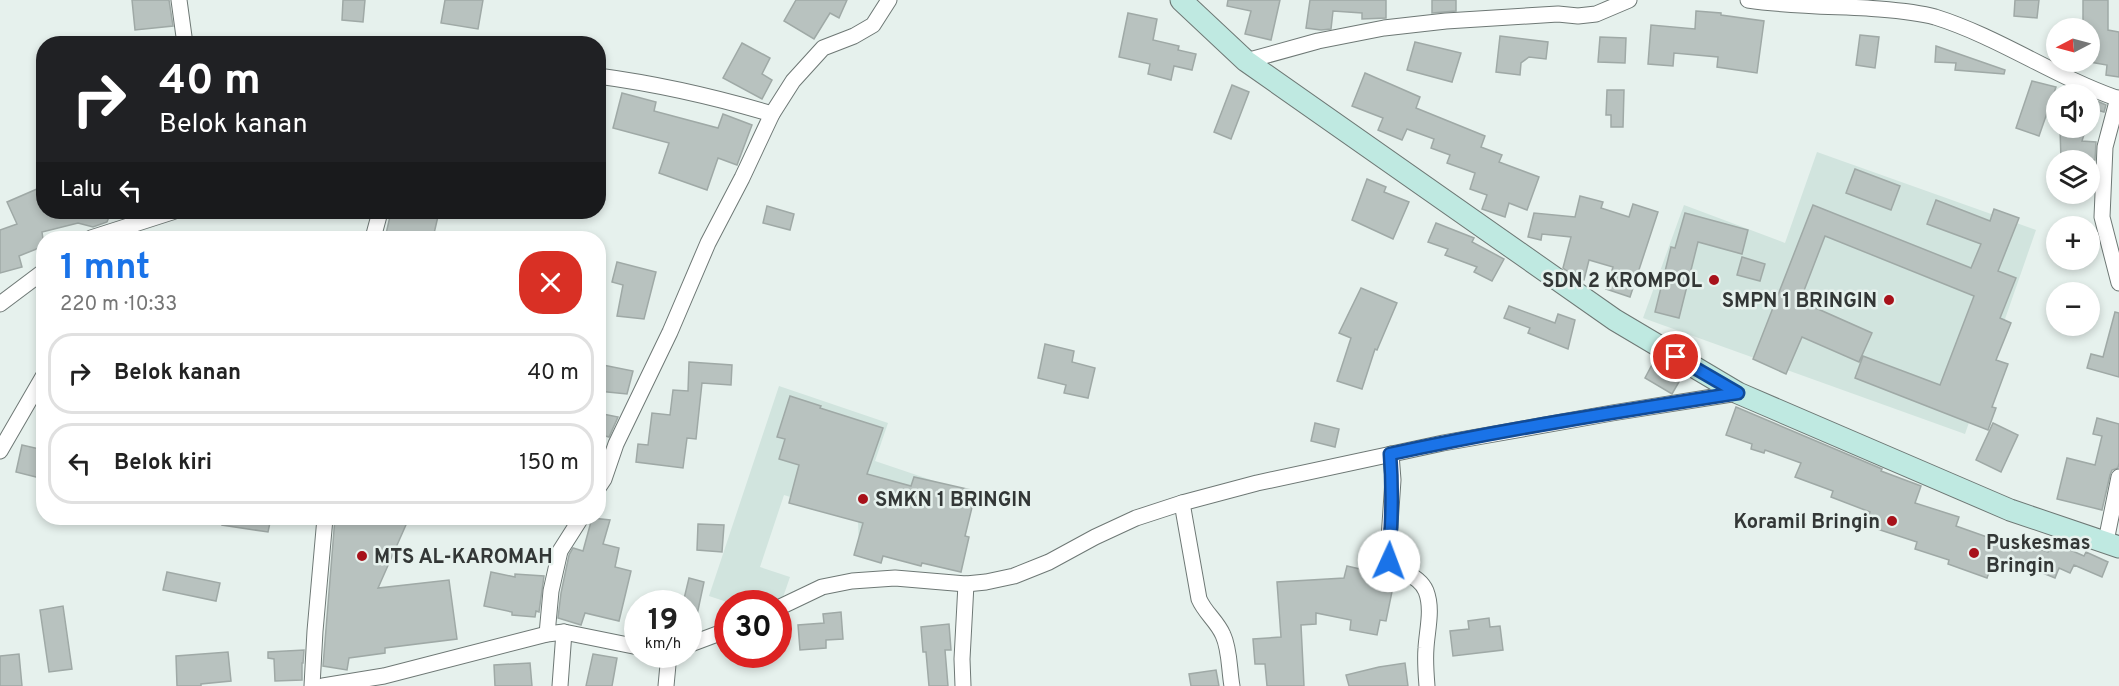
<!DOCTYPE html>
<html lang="id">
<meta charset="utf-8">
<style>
:root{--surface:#fff;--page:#f2f2f2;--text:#222;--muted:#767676;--line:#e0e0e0;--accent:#1a73e8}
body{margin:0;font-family:Overpass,sans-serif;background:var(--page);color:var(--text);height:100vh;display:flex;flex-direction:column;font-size:22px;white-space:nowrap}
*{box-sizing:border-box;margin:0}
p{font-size:20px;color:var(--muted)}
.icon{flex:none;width:33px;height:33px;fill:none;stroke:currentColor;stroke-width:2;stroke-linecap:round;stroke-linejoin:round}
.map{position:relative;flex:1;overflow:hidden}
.side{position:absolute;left:36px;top:231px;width:570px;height:294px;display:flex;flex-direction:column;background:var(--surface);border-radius:24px;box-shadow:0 3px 9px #0003}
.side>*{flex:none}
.guide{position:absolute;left:36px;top:36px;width:570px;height:183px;border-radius:24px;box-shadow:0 3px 9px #0003;background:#202124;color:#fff;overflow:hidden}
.needle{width:39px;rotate:264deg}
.buttons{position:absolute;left:2046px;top:18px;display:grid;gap:12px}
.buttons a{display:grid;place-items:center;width:54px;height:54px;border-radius:50%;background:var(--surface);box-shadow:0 3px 9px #0003;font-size:30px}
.speed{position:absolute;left:624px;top:590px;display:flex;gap:12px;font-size:30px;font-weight:700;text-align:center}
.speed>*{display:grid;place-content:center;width:78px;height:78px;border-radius:50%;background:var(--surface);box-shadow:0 3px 9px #0003;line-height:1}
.speed small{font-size:15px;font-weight:400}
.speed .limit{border:9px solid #d22;background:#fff;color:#111}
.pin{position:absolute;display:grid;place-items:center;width:51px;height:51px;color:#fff;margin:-26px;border:3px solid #fff;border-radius:50%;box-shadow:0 2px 6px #0007}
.me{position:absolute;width:66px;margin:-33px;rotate:2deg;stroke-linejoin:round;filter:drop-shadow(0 0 4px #0008)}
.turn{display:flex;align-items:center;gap:21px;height:126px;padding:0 24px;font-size:27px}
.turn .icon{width:78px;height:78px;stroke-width:2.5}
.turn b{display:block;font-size:42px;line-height:51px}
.then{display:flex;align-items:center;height:57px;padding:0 24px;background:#0003;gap:12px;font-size:22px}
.round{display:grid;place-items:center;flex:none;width:63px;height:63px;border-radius:24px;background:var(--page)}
.head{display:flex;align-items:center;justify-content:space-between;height:102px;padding:0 24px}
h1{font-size:36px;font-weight:700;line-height:45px;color:var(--accent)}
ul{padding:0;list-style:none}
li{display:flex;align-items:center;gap:18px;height:81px;margin:0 12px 9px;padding:0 12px;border:3px solid var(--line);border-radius:24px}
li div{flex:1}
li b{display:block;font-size:22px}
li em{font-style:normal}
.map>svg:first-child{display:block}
.built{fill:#d1e4de}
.building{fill:#b8c2bf;stroke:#9fa9a6;stroke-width:1.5}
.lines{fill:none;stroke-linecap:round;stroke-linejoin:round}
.street-casing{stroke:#6e7875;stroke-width:17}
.secondary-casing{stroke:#6e7875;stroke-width:23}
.street{stroke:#fff;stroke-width:15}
.secondary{stroke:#bfe9e1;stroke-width:21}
.route-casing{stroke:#114b97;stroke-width:15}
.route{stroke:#1a73e8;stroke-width:10}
.poi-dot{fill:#a7111a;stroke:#e6f1ed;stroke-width:2}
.labels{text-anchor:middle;stroke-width:5;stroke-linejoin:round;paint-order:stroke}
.poi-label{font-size:20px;font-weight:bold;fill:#333736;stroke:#e6f1ed;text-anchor:end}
</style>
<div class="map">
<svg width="2119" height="686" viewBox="0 0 2119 686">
<rect width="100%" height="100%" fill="#e6f1ed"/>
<g class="built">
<polygon points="1817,152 2036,230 1965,434 1643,318 1684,205 1785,243"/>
<polygon points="779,386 888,423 875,461 964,491 859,550 858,519 784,495 760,567 790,577 781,603 766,598 764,603 730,603 709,596"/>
</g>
<g class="building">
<polygon points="132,0 169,0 173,26 135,30"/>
<polygon points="343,0 365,0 363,22 342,20"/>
<polygon points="445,0 483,0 478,29 441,23"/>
<polygon points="796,0 847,0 839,18 830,13 814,39 784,21"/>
<polygon points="1228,0 1280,0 1271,40 1245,34 1251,11 1227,6"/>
<polygon points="1310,0 1386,0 1386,18 1362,19 1362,13 1333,11 1331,29 1321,30 1306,28"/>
<polygon points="1432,0 1456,0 1456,11 1432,13"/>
<polygon points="2015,0 2039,0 2037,18 2014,16"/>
<polygon points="2083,0 2108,0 2108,30 2119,32 2119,77 2106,75 2107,65 2090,62 2090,28 2083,28"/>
<polygon points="1696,11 1721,13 1721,15 1764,21 1757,73 1717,67 1718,57 1674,53 1673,66 1648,64 1651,25 1695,29"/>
<polygon points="1128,13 1157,19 1153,40 1179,46 1178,50 1196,54 1192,70 1174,66 1171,80 1148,74 1150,64 1119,57"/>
<polygon points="1860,35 1879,37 1875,68 1856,65"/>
<polygon points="1500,36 1548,42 1546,59 1529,57 1521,63 1520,75 1496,72"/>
<polygon points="1600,37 1626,38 1625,63 1598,62"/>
<polygon points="1415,42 1461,53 1452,82 1407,70"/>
<polygon points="742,43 770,58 762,74 772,80 762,99 723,78"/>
<polygon points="1936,46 2005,70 2004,74 1955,70 1956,63 1935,62"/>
<polygon points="1365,73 1420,97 1416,108 1485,136 1481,147 1502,155 1499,162 1539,177 1527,210 1509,203 1505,217 1482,209 1487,195 1470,189 1475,173 1447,163 1450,155 1431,148 1434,139 1407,129 1402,140 1378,130 1383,118 1352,106"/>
<polygon points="2032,81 2056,87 2039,136 2016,128"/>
<polygon points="1232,85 1249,92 1231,139 1214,132"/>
<polygon points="1607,90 1624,90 1623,127 1611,127 1611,115 1606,115"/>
<polygon points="622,93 656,102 654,111 718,128 723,114 752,125 737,165 718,158 707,190 659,173 669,143 613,128"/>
<polygon points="2090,98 2106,105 2104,112 2090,108"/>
<polygon points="2060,128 2086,128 2082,141 2096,142 2095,160 2061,160"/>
<polygon points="1855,169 1900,186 1891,210 1846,193"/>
<polygon points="1367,179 1386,187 1384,192 1409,202 1393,239 1352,220"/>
<polygon points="44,186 44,212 111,212 107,222 93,227 78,223 42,232 44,246 19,256 22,267 0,273 0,230 17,224 7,202"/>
<polygon points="1580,196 1603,202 1601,208 1629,217 1633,204 1658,212 1630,297 1606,289 1613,267 1589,260 1584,280 1578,279 1563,268 1571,237 1542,234 1541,240 1528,237 1534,213 1575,217"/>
<polygon points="1936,200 1990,221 1994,209 2019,218 1998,271 2016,278 2000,318 2011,323 1996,360 2008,364 1992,407 1996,408 1988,430 1855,378 1863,356 1940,385 1974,296 1825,236 1800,301 1872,333 1859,362 1802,337 1786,374 1753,359 1813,205 1971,268 1981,244 1927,224"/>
<polygon points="767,206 794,214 790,230 763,223"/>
<polygon points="391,212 439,212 433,238 385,238"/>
<polygon points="1685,213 1748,230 1742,254 1698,242 1679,318 1655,312 1671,247 1675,248"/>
<polygon points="1436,223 1474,238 1472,242 1504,259 1492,281 1474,272 1477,267 1445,255 1448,249 1428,242"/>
<polygon points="1742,257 1765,264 1760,281 1737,275"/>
<polygon points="617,262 656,272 644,319 617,316 623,285 612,282"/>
<polygon points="1361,288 1397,303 1377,350 1375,349 1362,389 1337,381 1351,338 1339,333"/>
<polygon points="1509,306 1555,323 1558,314 1575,320 1568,349 1528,333 1530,328 1504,318"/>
<polygon points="2115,312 2119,313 2119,377 2087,368 2091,354 2103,357"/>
<polygon points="1045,344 1074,351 1072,362 1095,368 1088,398 1064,393 1066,385 1038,378"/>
<polygon points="1655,359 1683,375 1672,394 1645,378"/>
<polygon points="689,362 732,365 731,385 702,383 696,439 687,438 683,468 636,462 638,444 648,445 652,413 670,415 673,390 688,391"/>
<polygon points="598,364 633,371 627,394 598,391"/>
<polygon points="790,396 821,406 820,408 883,428 867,474 911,486 914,477 976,491 965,536 969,537 961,572 922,563 921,566 883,556 881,563 854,555 863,523 789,503 799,465 779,459 785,439 777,437"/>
<polygon points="1736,407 1882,469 1881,471 1921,486 1915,503 1959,517 1956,526 2004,543 2006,537 2048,552 2052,542 2084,556 2086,552 2108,562 2102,577 2074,565 2070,573 2059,568 2055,578 2023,565 2021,571 1993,561 1987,578 1948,564 1949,560 1915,549 1917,542 1865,525 1870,512 1831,497 1833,491 1795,477 1801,463 1765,450 1764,453 1751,449 1752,444 1726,435"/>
<polygon points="598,413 618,417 609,437 598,434"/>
<polygon points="2097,418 2119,424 2119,463 2118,468 2112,470 2110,475 2102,510 2057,499 2067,458 2095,465 2102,436 2093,434"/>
<polygon points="1315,423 1339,429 1335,447 1311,441"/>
<polygon points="1993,423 2018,435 2001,472 1976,460"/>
<polygon points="22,445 44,450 44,479 16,472"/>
<polygon points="223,518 271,518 268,532 222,525"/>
<polygon points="335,518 409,518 378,588 449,580 457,639 385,648 385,653 349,658 347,670 323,666"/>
<polygon points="592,518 610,520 603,544 619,548 615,567 631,571 619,621 585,613 581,625 558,618 561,593 569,555 573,548 583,551"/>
<polygon points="698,524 724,525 722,552 697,550"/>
<polygon points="1347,566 1395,577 1386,621 1380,620 1377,635 1350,630 1351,620 1316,613 1316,624 1301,625 1304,686 1267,686 1265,664 1255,664 1253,639 1281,637 1277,582 1344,578"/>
<polygon points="167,572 220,583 216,601 163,590"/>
<polygon points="491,572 515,577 515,574 544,576 539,612 536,611 535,617 512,615 512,612 484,606"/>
<polygon points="689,578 704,582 694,629 688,629 688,603 683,603"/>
<polygon points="63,606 72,669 49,672 40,610"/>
<polygon points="841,612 843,639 826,640 826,648 800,650 798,625 824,623 823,614"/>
<polygon points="1489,618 1490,627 1500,626 1503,650 1453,656 1450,631 1469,629 1468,621"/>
<polygon points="949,624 951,650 945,650 948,686 929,686 926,652 923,652 921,627"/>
<polygon points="304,650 303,663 302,663 302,680 275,681 274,659 268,658 268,652"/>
<polygon points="228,652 231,681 201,684 201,686 177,686 176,656"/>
<polygon points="19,654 22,686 0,686 0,656"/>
<polygon points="593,654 617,658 612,686 586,686"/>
<polygon points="530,663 532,686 495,686 494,665"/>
<polygon points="1405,663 1408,686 1349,686 1346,675 1379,667"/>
<polygon points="1216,670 1219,686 1191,686 1189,674"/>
</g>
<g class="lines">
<defs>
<g id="street">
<polyline points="179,0 185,44"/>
<path d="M1748 0C1787 6 1827 6 1867 8 1889 10 1913 11 1935 17 1999 37 2055 77 2119 99"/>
<polyline points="1246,61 1318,41 1384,28 1446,21 1558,14 1578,16 1596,14 1629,0"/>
<path d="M598 76C658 84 715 97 772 114"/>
<polyline points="2118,98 2105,147 2102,217 2119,283"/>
<polyline points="91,238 172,212"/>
<polyline points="373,238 380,212"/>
<polyline points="0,304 44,271"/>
<polyline points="0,451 44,375"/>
<path d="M1391 454 1393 480 1388 553C1393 573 1418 572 1426 591 1433 609 1427 630 1426 648 1425 660 1426 674 1427 686"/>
<polyline points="598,488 604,479 616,444 670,332 708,243 742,178 772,114 793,81 823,48 854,36 873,25 889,0"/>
<path d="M1182 503 1199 599C1205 613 1217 621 1223 635 1230 650 1229 670 1232 686"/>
<polyline points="2106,541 2119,477"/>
<polyline points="778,608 822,587 852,581 895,578 966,584 986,582 1014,576 1049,562 1095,537 1136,518 1182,503 1257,483 1443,443 1612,413 1738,393"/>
<polyline points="547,634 551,591 560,551 581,518"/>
<polyline points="688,645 728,630"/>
<polyline points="312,686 315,631 325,518"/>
<polyline points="323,686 384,676 547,634 564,632 638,647"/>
<polyline points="560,686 564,632"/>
<polyline points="666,686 669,654"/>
<polyline points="963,686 962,659 966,584"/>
</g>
<polyline id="secondary" points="1181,0 1246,61 1615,320 1738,393 2010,510 2119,547"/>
</defs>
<use href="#street" class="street-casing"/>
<use href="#secondary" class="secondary-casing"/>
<use href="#street" class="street"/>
<use href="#secondary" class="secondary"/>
</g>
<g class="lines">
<defs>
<path id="route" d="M1389 561C1386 549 1390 539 1391 527 1392 503 1392 479 1390 454 1505 429 1622 411 1738 393L1676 357"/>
</defs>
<use href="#route" class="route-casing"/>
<use href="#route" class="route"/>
</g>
<g class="poi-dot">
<circle cx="1714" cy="280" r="6"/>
<circle cx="1889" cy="300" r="6"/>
<circle cx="863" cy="499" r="6"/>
<circle cx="1892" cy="521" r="6"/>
<circle cx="1974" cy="553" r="6"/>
<circle cx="362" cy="556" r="6"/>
</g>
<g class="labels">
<g class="poi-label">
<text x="1702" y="287">SDN 2 KROMPOL</text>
<text x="1877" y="307">SMPN 1 BRINGIN</text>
<text x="875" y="506" text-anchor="start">SMKN 1 BRINGIN</text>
<text x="1880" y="528">Koramil Bringin</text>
<text x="1986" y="549" text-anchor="start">Puskesmas<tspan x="1986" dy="23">Bringin</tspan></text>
<text x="374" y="563" text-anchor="start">MTS AL-KAROMAH</text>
</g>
</g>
</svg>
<div class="buttons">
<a><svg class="needle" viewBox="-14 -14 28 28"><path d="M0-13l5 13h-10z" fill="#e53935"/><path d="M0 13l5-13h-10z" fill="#767676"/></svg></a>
<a><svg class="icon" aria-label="sound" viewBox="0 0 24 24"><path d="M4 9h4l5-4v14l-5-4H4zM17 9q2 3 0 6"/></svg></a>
<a><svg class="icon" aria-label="layers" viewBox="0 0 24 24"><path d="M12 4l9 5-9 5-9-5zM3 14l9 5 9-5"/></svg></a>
<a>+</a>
<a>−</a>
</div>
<div class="speed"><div>19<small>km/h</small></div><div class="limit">30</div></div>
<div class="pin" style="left:1676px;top:357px;background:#d93025"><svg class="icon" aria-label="arrive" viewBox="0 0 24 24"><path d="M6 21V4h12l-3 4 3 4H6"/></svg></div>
<svg class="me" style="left:1389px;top:561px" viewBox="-20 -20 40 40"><circle r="19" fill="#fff"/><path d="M0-13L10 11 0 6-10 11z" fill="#1a73e8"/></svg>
<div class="guide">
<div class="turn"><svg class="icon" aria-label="right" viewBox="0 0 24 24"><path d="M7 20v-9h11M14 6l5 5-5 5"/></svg><div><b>40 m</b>Belok kanan</div></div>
<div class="then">Lalu<svg class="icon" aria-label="left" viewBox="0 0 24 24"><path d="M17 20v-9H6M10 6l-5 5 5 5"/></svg></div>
</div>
<section class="side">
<div class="head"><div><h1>1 mnt</h1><p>220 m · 10:33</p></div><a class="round" style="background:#d93025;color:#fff"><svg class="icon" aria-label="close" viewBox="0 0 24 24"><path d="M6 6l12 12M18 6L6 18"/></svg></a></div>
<ul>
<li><svg class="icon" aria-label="right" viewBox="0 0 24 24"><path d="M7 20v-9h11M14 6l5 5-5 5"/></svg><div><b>Belok kanan</b></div><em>40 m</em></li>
<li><svg class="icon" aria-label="left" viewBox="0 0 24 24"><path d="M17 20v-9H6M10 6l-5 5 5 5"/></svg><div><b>Belok kiri</b></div><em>150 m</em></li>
</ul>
</section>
</div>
